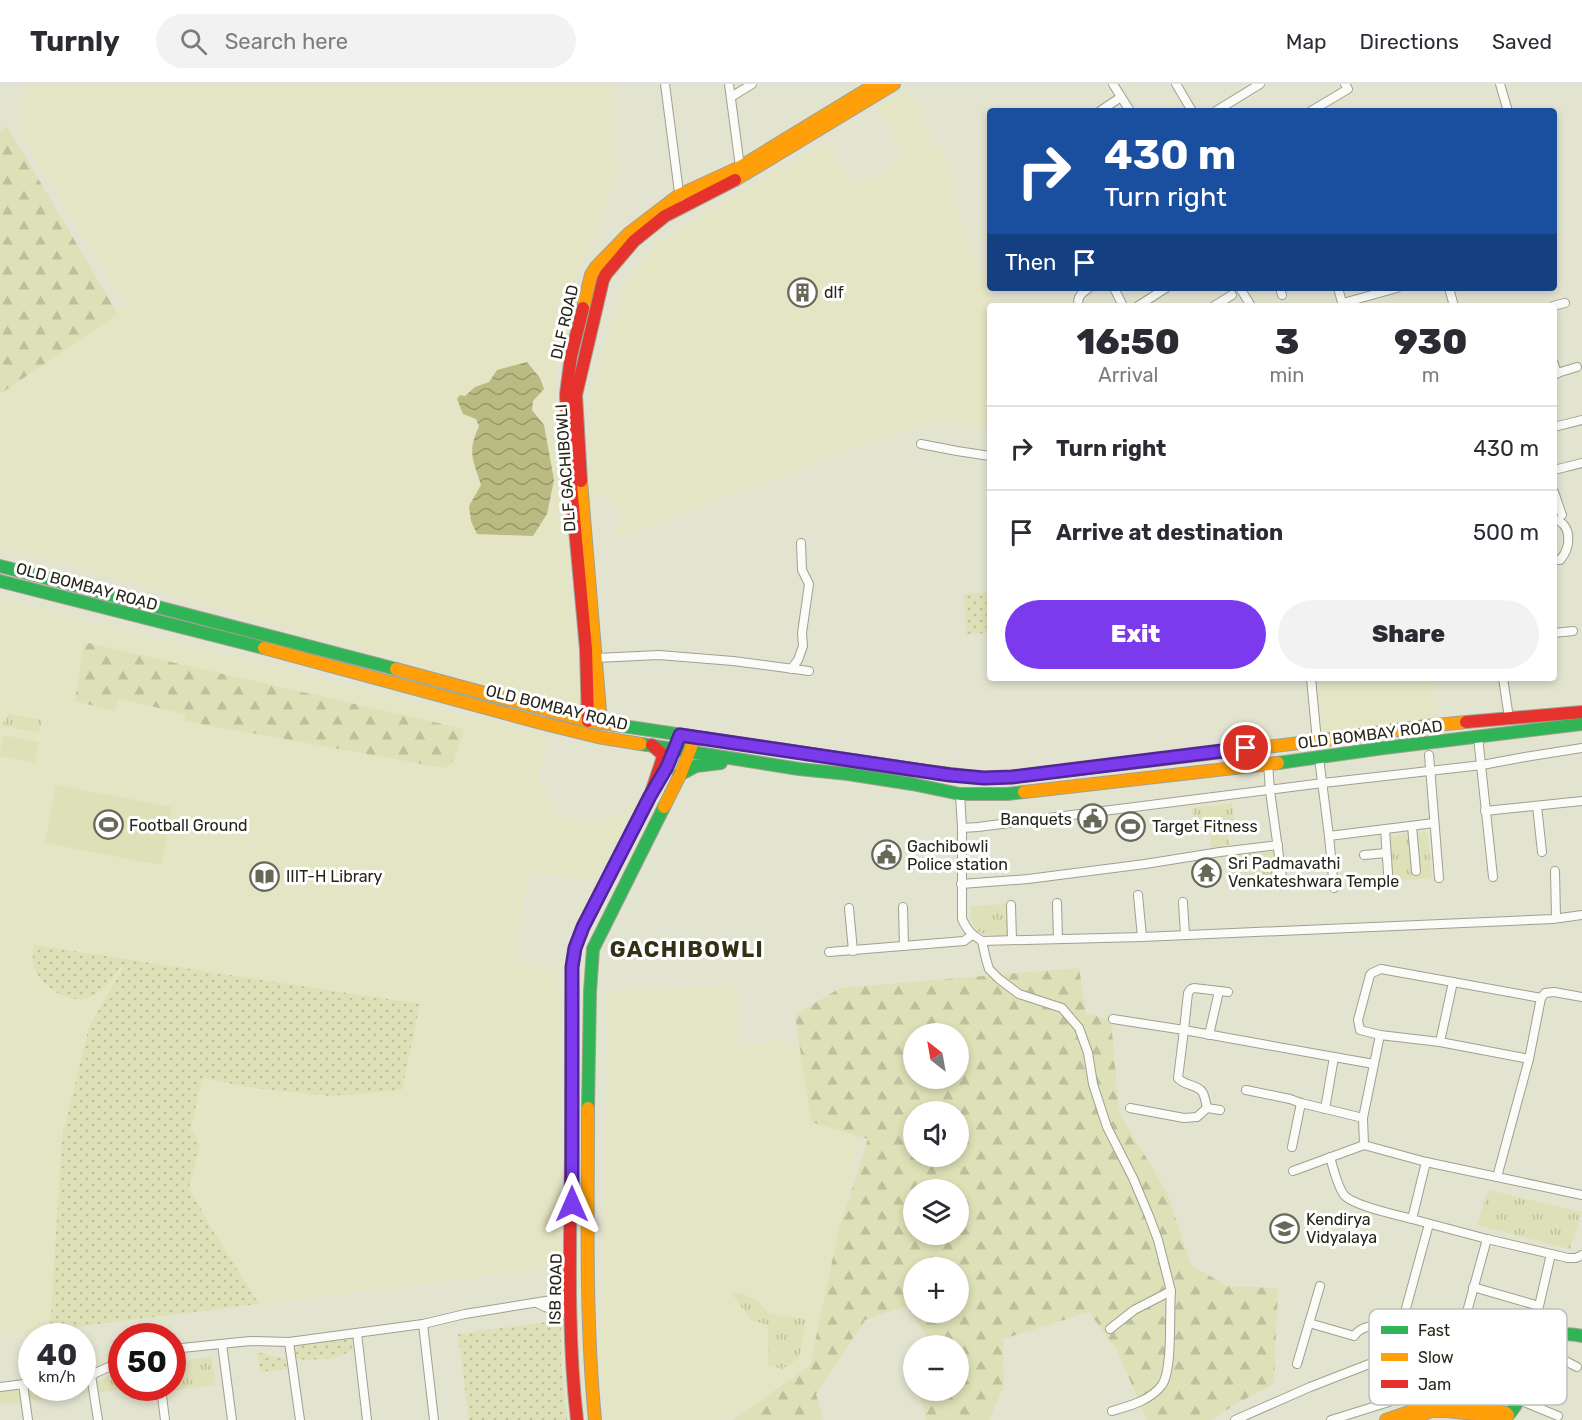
<!DOCTYPE html>
<meta charset="utf-8">
<style>
:root{--surface:#fff;--page:#f2f2f3;--text:#2b2b33;--muted:#7c7c81;--line:#e1e1e2;--accent:#7c3aed}
body{margin:0;font-family:Rubik,sans-serif;background:var(--page);color:var(--text);height:100vh;display:flex;flex-direction:column;font-size:22px;white-space:nowrap}
*{box-sizing:border-box;margin:0}
p{font-size:20px;color:var(--muted)}
.icon{flex:none;width:33px;height:33px;fill:none;stroke:currentColor;stroke-width:2;stroke-linecap:round;stroke-linejoin:round}
.map{position:relative;flex:1;overflow:hidden}
.panel{position:absolute;left:987px;top:219px;width:570px;height:378px;display:flex;flex-direction:column;background:var(--surface);border-radius:6px;box-shadow:0 3px 9px #0003}
.panel>*{flex:none}
.hud{position:absolute;left:987px;top:24px;width:570px;height:183px;border-radius:6px;box-shadow:0 3px 9px #0003;background:#1a4fa0;color:#fff;overflow:hidden}
.needle{width:39px;rotate:329deg}
.fabs{position:absolute;left:903px;top:939px;display:grid;gap:12px}
.fabs a{display:grid;place-items:center;width:66px;height:66px;border-radius:50%;background:var(--surface);box-shadow:0 3px 9px #0003;font-size:30px}
.speed{position:absolute;left:18px;top:1239px;display:flex;gap:12px;font-size:30px;font-weight:700;text-align:center}
.speed>*{display:grid;place-content:center;width:78px;height:78px;border-radius:50%;background:var(--surface);box-shadow:0 3px 9px #0003;line-height:1}
.speed small{font-size:15px;font-weight:400}
.speed .limit{border:9px solid #d22;background:#fff;color:#111}
.pin{position:absolute;display:grid;place-items:center;width:51px;height:51px;color:#fff;margin:-26px;border:3px solid #fff;border-radius:50%;box-shadow:0 2px 6px #0007}
.me{position:absolute;width:66px;margin:-33px;rotate:0deg;stroke-linejoin:round;filter:drop-shadow(0 0 4px #0008)}
.turn{display:flex;align-items:center;gap:21px;height:126px;padding:0 18px;font-size:27px}
.turn .icon{width:78px;height:78px;stroke-width:2.5}
.turn b{display:block;font-size:42px;line-height:51px}
.then{display:flex;align-items:center;height:57px;padding:0 18px;background:#0003;gap:12px;font-size:22px}
.eta{display:flex;justify-content:space-evenly;align-items:center;height:102px;text-align:center}
.eta b{font-size:36px;font-weight:800;line-height:42px}
.button{display:flex;gap:12px;margin-top:auto;padding:12px 18px}
.button a{flex:1;height:69px;border-radius:36px;background:var(--accent);color:#fff;font-size:24px;font-weight:800;line-height:69px;text-align:center}
.button a+a{background:var(--page);color:var(--text)}
ul{padding:0;list-style:none}
li{display:flex;align-items:center;gap:18px;height:84px;padding:0 18px;border-top:2px solid var(--line)}
li div{flex:1}
li b{display:block;font-size:22px}
li em{font-style:normal}
header{display:flex;align-items:center;gap:36px;box-sizing:border-box;height:84px;padding:0 30px;background:var(--surface);border-bottom:2px solid var(--line)}
header strong{font-size:28px}
nav{display:flex;gap:33px;margin-inline-start:auto;font-size:21px}
.search{width:420px;height:54px;background:var(--page);display:flex;align-items:center;gap:15px;box-sizing:border-box;padding:0 21px;border-radius:33px;color:var(--muted);font-size:22px}
.map>svg:first-child{display:block}
.built{fill:#e4e5c4}
.grass{fill:url(#grass-dots)}
.forest{fill:url(#forest-firs);fill-rule:evenodd}
.park{fill:url(#park-tufts)}
.garden{fill:#dee0b7}
.water{fill:url(#water-waves)}
.lines{fill:none;stroke-linecap:round;stroke-linejoin:round}
.street-casing{stroke:#9fa090;stroke-width:10}
.fast-casing{stroke:#9fa090;stroke-width:14}
.slow-casing{stroke:#9fa090;stroke-width:14}
.jam-casing{stroke:#9fa090;stroke-width:14}
.street{stroke:#fbfbf8;stroke-width:8}
.fast{stroke:#30b455;stroke-width:12}
.slow{stroke:#ff9f0a;stroke-width:12}
.jam{stroke:#e5322d;stroke-width:12}
.route-casing{stroke:#51269a;stroke-width:15}
.route{stroke:#7c3aed;stroke-width:10}
.labels{text-anchor:middle;stroke-width:6;stroke-linejoin:round;paint-order:stroke}
.poi-label{font-size:16px;fill:#252518;stroke:#fff;text-anchor:start}
.street-label{font-size:16px;fill:#252518;stroke:#fff}
.district-label{font-size:22px;font-weight:bold;letter-spacing:1.5px;fill:#313114;stroke:#fff}
.key{fill:#fff;stroke:#bebeba;stroke-width:1.5}
.key-label{font-size:16px;fill:#252518}
</style>
<header>
<strong>Turnly</strong>
<div class="search"><svg class="icon" aria-label="search" viewBox="0 0 24 24"><circle cx="10" cy="10" r="6"/><path d="M15 15l6 6"/></svg>Search here</div>
<nav><a>Map</a><a>Directions</a><a>Saved</a></nav>
</header>
<div class="map">
<svg width="1582" height="1336" viewBox="0 0 1582 1336">
<defs>
<pattern id="grass-dots" width="8" height="8" patternUnits="userSpaceOnUse" patternTransform="scale(1.5)"><rect width="8" height="8" fill="#dee0b7"/><path d="M2 2h.1M6 6h.1" fill="none" stroke="#bec09d" stroke-width="1.8" stroke-linecap="round"/></pattern>
<pattern id="forest-firs" width="22" height="20" patternUnits="userSpaceOnUse" patternTransform="scale(1.5)"><rect width="22" height="20" fill="#dee0b7"/><path d="M5 1l3.5 6h-7zM16 11l3.5 6h-7z" fill="#bec09d"/></pattern>
<pattern id="park-tufts" width="24" height="20" patternUnits="userSpaceOnUse" patternTransform="scale(1.5)"><rect width="24" height="20" fill="#dee0b7"/><path d="M3 7l-1-3M5 7V3M7 7l1-3M15 17l-1-3M17 17v-4M19 17l1-3" fill="none" stroke="#bec09d"/></pattern>
<pattern id="water-waves" width="16" height="10" patternUnits="userSpaceOnUse" patternTransform="scale(1.5)"><rect width="16" height="10" fill="#babb82"/><path d="M0 5q4-4 8 0t8 0" fill="none" stroke="#979869"/></pattern>
</defs>
<rect width="100%" height="100%" fill="#e3e4d0"/>
<g class="built">
<polygon points="26,0 612,0 617,94 576,195 555,294 580,627 0,462 0,311 125,220 17,45"/>
<polygon points="904,8 908,9 918,22 934,64 940,62 960,110 952,113 989,209 991,222 990,222 990,253 986,267 990,271 990,346 940,336 925,338 612,456 625,428 597,406 585,450 593,296 626,196 665,153 827,58 854,100 857,102 903,76 905,74 904,70 877,24"/>
<polygon points="0,515 547,652 539,695 557,732 596,741 637,718 594,796 528,790 515,877 558,885 560,1183 0,1252"/>
<polygon points="1319,594 1432,594 1437,634 1322,651"/>
<polygon points="737,902 738,963 783,956 849,985 862,1035 821,1259 807,1283 758,1316 723,1336 607,1336 600,1285 604,1163 609,907"/>
</g>
<g class="grass">
<polygon points="990,509 990,549 966,550 964,510"/>
<path d="M34 861 420 920 402 1006 330 1012 248 1003 202 994 191 1045 200 1061 189 1103 213 1147 259 1220 50 1246 62 1054 89 943 123 884 122 881C113 892 105 906 92 912 73 922 46 906 36 888 32 880 32 869 34 861Z"/>
<polygon points="561,1236 561,1278 567,1336 469,1336 458,1250"/>
<polygon points="352,1255 353,1266 335,1274 307,1276 296,1275 293,1262"/>
<polygon points="257,1268 285,1275 287,1285 260,1288"/>
</g>
<g class="forest">
<polygon points="7,42 118,230 0,310 0,47"/>
<polygon points="84,558 464,645 454,677 444,684 185,637 185,630 119,615 115,627 75,617"/>
<path d="M1079 884 1086 929 1111 936 1119 1029 1167 1108 1191 1181 1227 1202 1278 1204 1274 1300 1236 1320 1211 1336H1147L1117 1266 1089 1228 1003 1255 1004 1302 989 1336H926L921 1314 923 1307 958 1306V1262L932 1261 906 1222 865 1236 816 1310 823 1336H732L810 1282 838 1149 868 1055 811 1038 795 931 840 904ZM914 950H958V994H914ZM914 1028H958V1072H914ZM914 1106H958V1150H914ZM914 1184H958V1228H914Z"/>
</g>
<g class="park">
<polygon points="8,630 42,636 39,649 2,642"/>
<polygon points="1232,719 1235,741 1226,745 1229,761 1211,764 1210,746 1195,748 1192,724"/>
<polygon points="1427,748 1432,794 1391,797 1388,752"/>
<polygon points="1274,767 1279,796 1231,801 1226,771"/>
<path d="M1008 820 1010 852C987 852 968 853 971 822Z"/>
<polygon points="1488,1106 1582,1128 1570,1165 1477,1141"/>
<polygon points="742,1209 757,1217 770,1230 806,1235 799,1274 782,1285 768,1281 768,1241 751,1236 732,1210"/>
<polygon points="212,1273 215,1301 169,1307 168,1304 172,1304 173,1278"/>
<polygon points="120,1285 122,1304 123,1305 96,1309 96,1299"/>
<polygon points="83,1295 86,1295 88,1309 30,1317 28,1303 82,1304"/>
<polygon points="19,1304 20,1318 0,1321 0,1307"/>
</g>
<g class="garden">
<polygon points="3,651 39,658 35,679 0,672"/>
<polygon points="56,701 172,723 161,781 45,759"/>
</g>
<path class="water" d="M527 278 540 294 544 305 533 317 532 326 544 341 554 396 547 430 533 452 477 450 471 437 469 422 481 401C473 375 467 369 479 342L476 335 463 330 457 315 460 311 465 312 475 303 489 298 497 286Z"/>
<g class="lines">
<defs>
<g id="street">
<polyline points="665,0 680,116"/>
<polyline points="729,0 740,83"/>
<polyline points="1113,0 1130,27"/>
<polyline points="1176,0 1192,27"/>
<polyline points="1500,0 1507,24"/>
<polyline points="731,13 752,0"/>
<polyline points="1100,27 1121,13"/>
<polyline points="1216,27 1260,0"/>
<polyline points="1311,27 1348,5 1345,0"/>
<polyline points="1114,204 1123,222"/>
<polyline points="1240,204 1251,222"/>
<polyline points="1280,204 1282,211"/>
<polyline points="1338,204 1343,222"/>
<polyline points="1449,204 1454,222"/>
<polyline points="1343,219 1397,204"/>
<path d="M1079 222C1076 213 1082 209 1089 204"/>
<polyline points="1138,222 1166,204"/>
<polyline points="1214,222 1232,211"/>
<polyline points="1553,222 1565,219"/>
<polyline points="1554,280 1557,290"/>
<polyline points="1554,290 1577,283"/>
<polyline points="1554,343 1582,336"/>
<polyline points="921,360 957,367 990,372"/>
<polyline points="1554,386 1582,379"/>
<polyline points="1554,408 1562,431"/>
<path d="M1554 435C1573 440 1571 464 1560 476H1554"/>
<polyline points="1554,549 1573,547"/>
<polyline points="596,574 659,571 733,577 809,587"/>
<polyline points="791,585 798,576 803,562 802,549 809,500 802,486 801,459"/>
<polyline points="1311,594 1317,657"/>
<polyline points="1503,594 1509,634"/>
<polyline points="1478,653 1493,793"/>
<polyline points="1429,671 1439,794"/>
<polyline points="1319,674 1329,752 1334,804"/>
<polyline points="1268,679 1270,707 1283,801"/>
<path d="M960 710 962 744V835C967 846 972 851 982 857L1142 853 1553 835 1582 831"/>
<polyline points="1537,722 1542,768"/>
<polyline points="1485,727 1582,717"/>
<polyline points="1412,742 1416,787"/>
<polyline points="962,744 978,743 1323,699 1482,681 1525,673 1582,664"/>
<polyline points="1385,745 1388,789"/>
<polyline points="1329,752 1434,739"/>
<polyline points="1364,771 1386,769"/>
<polyline points="1555,787 1556,834"/>
<polyline points="961,800 1028,795 1145,780 1220,768 1278,761"/>
<polyline points="1138,811 1142,853"/>
<polyline points="1183,818 1185,851"/>
<polyline points="1057,819 1058,855"/>
<polyline points="1011,821 1012,856"/>
<polyline points="903,823 904,862"/>
<polyline points="849,824 853,867"/>
<polyline points="982,857 986,875 989,885 999,895 1019,910 1062,924 1079,944 1088,969 1093,1000 1107,1043 1133,1094 1149,1132 1158,1156 1171,1207 1134,1226 1110,1245"/>
<polyline points="829,868 964,857 972,851"/>
<polyline points="1228,908 1194,904 1191,905 1188,909 1184,946 1334,973"/>
<polyline points="1582,913 1554,908 1545,909 1541,914 1529,975 1440,958 1380,951 1363,1034 1364,1061 1426,1078 1582,1111"/>
<path d="M1113 935 1184 946 1178 994C1184 1002 1198 1000 1203 1009 1205 1013 1206 1020 1207 1024L1220 1026"/>
<polyline points="1209,951 1219,907"/>
<polyline points="1380,951 1360,946 1358,936 1370,891 1372,889 1381,885 1541,914"/>
<polyline points="1440,958 1453,898"/>
<polyline points="1246,1006 1290,1015 1301,1019"/>
<polyline points="1130,1024 1184,1034 1197,1033 1207,1024"/>
<polyline points="1325,1025 1334,973 1374,980"/>
<polyline points="1292,1063 1301,1019 1363,1034"/>
<path d="M1330 1073C1333 1083 1338 1105 1345 1112 1355 1122 1397 1131 1412 1135"/>
<polyline points="1426,1078 1412,1135 1487,1155 1568,1174 1576,1174 1582,1171"/>
<polyline points="1293,1087 1364,1061"/>
<polyline points="1497,1093 1529,975"/>
<polyline points="1473,1203 1539,1222 1551,1170"/>
<path d="M537 1219C549 1226 557 1227 570 1225"/>
<path d="M1309 1239 1354 1252C1366 1236 1382 1245 1399 1243L1402 1239 1429 1140"/>
<polyline points="423,1240 434,1336"/>
<polyline points="1462,1246 1487,1155"/>
<polyline points="357,1249 367,1336"/>
<polyline points="289,1258 300,1336"/>
<polyline points="222,1260 232,1336"/>
<polyline points="1541,1264 1577,1283"/>
<polyline points="172,1265 250,1257 289,1258 423,1240 465,1230 570,1213"/>
<polyline points="1297,1280 1320,1202"/>
<polyline points="1418,1285 1535,1278"/>
<polyline points="91,1291 98,1336"/>
<polyline points="82,1292 91,1291 122,1277"/>
<polyline points="23,1300 28,1336"/>
<polyline points="0,1303 32,1299"/>
<polyline points="161,1304 165,1336"/>
<polyline points="1519,1316 1558,1332"/>
<path d="M1112 1327C1130 1322 1151 1316 1162 1301 1173 1285 1169 1229 1171 1207"/>
<polyline points="1235,1336 1310,1303 1377,1277 1383,1280 1392,1310 1389,1318 1331,1336"/>
</g>
<g id="fast">
<polyline points="0,482 396,585"/>
<polyline points="0,497 264,564"/>
<polyline points="616,641 926,687"/>
<polyline points="641,660 799,685 848,690 912,700 960,710 1007,710 1024,708"/>
<polyline points="1278,679 1384,664 1582,640"/>
<polyline points="679,691 696,682 721,679"/>
<polyline points="588,1024 590,908 593,865 664,723"/>
<polyline points="571,1050 572,883 575,864 583,843 650,712 667,683 678,657"/>
<path d="M1508 1331C1533 1307 1529 1238 1582 1252"/>
</g>
<g id="slow">
<polyline points="735,96 894,0"/>
<polyline points="583,224 591,191 596,183 628,150 679,111 740,83 876,0"/>
<polyline points="581,397 601,639"/>
<polyline points="264,564 541,639 598,653 641,660"/>
<polyline points="396,585 588,637 616,641"/>
<polyline points="1172,674 1317,657 1427,642 1466,638"/>
<polyline points="1024,708 1278,679"/>
<polyline points="664,723 681,689 695,653"/>
<path d="M588 1024C588 1128 585 1232 595 1336"/>
<polyline points="1386,1336 1430,1321 1445,1319 1506,1329 1508,1331 1505,1333 1446,1327 1432,1327 1406,1336"/>
</g>
<g id="jam">
<polyline points="583,224 571,272 566,310 568,368 586,565 588,637"/>
<polyline points="581,397 576,311 603,196 606,190 634,157 665,132 735,96"/>
<polyline points="1466,638 1582,628"/>
<polyline points="926,687 984,694 1012,693 1172,674"/>
<polyline points="650,712 663,673 662,670 652,661"/>
<path d="M571 1050C571 1145 566 1241 577 1336"/>
</g>
</defs>
<use href="#street" class="street-casing"/>
<use href="#fast" class="fast-casing"/>
<use href="#slow" class="slow-casing"/>
<use href="#jam" class="jam-casing"/>
<use href="#street" class="street"/>
<use href="#fast" class="fast"/>
<use href="#slow" class="slow"/>
<use href="#jam" class="jam"/>
</g>
<g class="lines">
<defs>
<polyline id="route" points="572,1120 572,883 575,864 583,843 650,712 667,683 680,651 950,691 984,694 1012,693 1246,664"/>
</defs>
<use href="#route" class="route-casing"/>
<use href="#route" class="route"/>
</g>
<defs>
<symbol id="building-ring" viewBox="-11 -11 22 22"><circle r="9.5" fill="#fff" stroke="#686858" stroke-width="1.5"/><path d="M-4-6H4V6H1V3H-1V6H-4ZM-2.5-4.3h1.7v1.8h-1.7ZM.8-4.3h1.7v1.8H.8ZM-2.5-1h1.7V.8h-1.7ZM.8-1h1.7V.8H.8Z" fill="#686858"/></symbol>
<symbol id="civic-ring" viewBox="-11 -11 22 22"><circle r="9.5" fill="#fff" stroke="#686858" stroke-width="1.5"/><path d="M-.6-6.5H3V-4.5H.6V-3L4-1V1h2V6H-6V1h2V-1L-.6-3ZM-1.2 2.5V6h2.4V2.5Z" fill="#686858"/></symbol>
<symbol id="stadium-ring" viewBox="-11 -11 22 22"><circle r="9.5" fill="#fff" stroke="#686858" stroke-width="1.5"/><path d="M0-5a6.5 5 0 1 0 0 10a6.5 5 0 1 0 0-10ZM-3.5-1.8h7v3.6h-7Z" fill="#686858"/></symbol>
<symbol id="temple-ring" viewBox="-11 -11 22 22"><circle r="9.5" fill="#fff" stroke="#686858" stroke-width="1.5"/><path d="M0-6L5-2H3V0L6.5 2.5H4V6H1.5V3h-3V6H-4V2.5H-6.5L-3 0V-2H-5Z" fill="#686858"/></symbol>
<symbol id="library-ring" viewBox="-11 -11 22 22"><circle r="9.5" fill="#fff" stroke="#686858" stroke-width="1.5"/><path d="M-6-4Q-3-5.5-.7-3.5V5Q-3 3-6 4ZM6-4Q3-5.5 .7-3.5V5Q3 3 6 4Z" fill="#686858"/></symbol>
<symbol id="school-ring" viewBox="-11 -11 22 22"><circle r="9.5" fill="#fff" stroke="#686858" stroke-width="1.5"/><path d="M0-5L7-2L0 1L-7-2ZM-4 1L0 2.5L4 1V4Q0 6-4 4Z" fill="#686858"/></symbol>
</defs>
<g fill-rule="evenodd">
<use href="#building-ring" x="786" y="192" width="33" height="33"/>
<use href="#civic-ring" x="1076" y="718" width="33" height="33"/>
<use href="#stadium-ring" x="92" y="724" width="33" height="33"/>
<use href="#stadium-ring" x="1114" y="726" width="33" height="33"/>
<use href="#civic-ring" x="870" y="754" width="33" height="33"/>
<use href="#temple-ring" x="1190" y="772" width="33" height="33"/>
<use href="#library-ring" x="248" y="776" width="33" height="33"/>
<use href="#school-ring" x="1268" y="1128" width="33" height="33"/>
</g>
<g class="labels">
<g class="poi-label">
<text x="824" y="214">dlf</text>
<text x="1072" y="741" text-anchor="end">Banquets</text>
<text x="129" y="747">Football Ground</text>
<text x="1152" y="748">Target Fitness</text>
<text x="907" y="768">Gachibowli<tspan x="907" dy="18">Police station</tspan></text>
<text x="1228" y="785">Sri Padmavathi<tspan x="1228" dy="18">Venkateshwara Temple</tspan></text>
<text x="286" y="798">IIIT-H Library</text>
<text x="1306" y="1141">Kendirya<tspan x="1306" dy="18">Vidyalaya</tspan></text>
</g>
<g class="street-label">
<text transform="translate(564 238) rotate(-77)" y="6">DLF ROAD</text>
<text transform="translate(565 384) rotate(-94)" y="6">DLF GACHIBOWLI</text>
<text transform="translate(87 502) rotate(15)" y="6">OLD BOMBAY ROAD</text>
<text transform="translate(557 623) rotate(14)" y="6">OLD BOMBAY ROAD</text>
<text transform="translate(1370 650) rotate(-7)" y="6">OLD BOMBAY ROAD</text>
<text transform="translate(555 1205) rotate(-89)" y="6">ISB ROAD</text>
</g>
<g class="district-label">
<text x="687" y="873">GACHIBOWLI</text>
</g>
</g>
<rect x="1369" y="1225" width="198" height="96" rx="9" class="key"/>
<rect x="1381" y="1242" width="27" height="8" fill="#30b455"/>
<rect x="1381" y="1269" width="27" height="8" fill="#ff9f0a"/>
<rect x="1381" y="1296" width="27" height="8" fill="#e5322d"/>
<g class="key-label">
<text x="1418" y="1252">Fast</text>
<text x="1418" y="1279">Slow</text>
<text x="1418" y="1306">Jam</text>
</g>
</svg>
<div class="fabs">
<a><svg class="needle" viewBox="-14 -14 28 28"><path d="M0-13l5 13h-10z" fill="#e53935"/><path d="M0 13l5-13h-10z" fill="#7c7c81"/></svg></a>
<a><svg class="icon" aria-label="sound" viewBox="0 0 24 24"><path d="M4 9h4l5-4v14l-5-4H4zM17 9q2 3 0 6"/></svg></a>
<a><svg class="icon" aria-label="layers" viewBox="0 0 24 24"><path d="M12 4l9 5-9 5-9-5zM3 14l9 5 9-5"/></svg></a>
<a>+</a>
<a>−</a>
</div>
<div class="speed"><div>40<small>km/h</small></div><div class="limit">50</div></div>
<div class="pin" style="left:1246px;top:664px;background:#d93025"><svg class="icon" aria-label="arrive" viewBox="0 0 24 24"><path d="M6 21V4h12l-3 4 3 4H6"/></svg></div>
<svg class="me" style="left:572px;top:1120px" viewBox="-20 -20 40 40"><path d="M0-17L14 15 0 8-14 15z" fill="#7c3aed" stroke="#fff" stroke-width="4"/></svg>
<div class="hud">
<div class="turn"><svg class="icon" aria-label="right" viewBox="0 0 24 24"><path d="M7 20v-9h11M14 6l5 5-5 5"/></svg><div><b>430 m</b>Turn right</div></div>
<div class="then">Then<svg class="icon" aria-label="arrive" viewBox="0 0 24 24"><path d="M6 21V4h12l-3 4 3 4H6"/></svg></div>
</div>
<section class="panel">
<div class="eta">
<div><b>16:50</b><p>Arrival</p></div>
<div><b>3</b><p>min</p></div>
<div><b>930</b><p>m</p></div>
</div>
<ul>
<li><svg class="icon" aria-label="right" viewBox="0 0 24 24"><path d="M7 20v-9h11M14 6l5 5-5 5"/></svg><div><b>Turn right</b></div><em>430 m</em></li>
<li><svg class="icon" aria-label="arrive" viewBox="0 0 24 24"><path d="M6 21V4h12l-3 4 3 4H6"/></svg><div><b>Arrive at destination</b></div><em>500 m</em></li>
</ul>
<div class="button"><a>Exit</a><a>Share</a></div>
</section>
</div>
